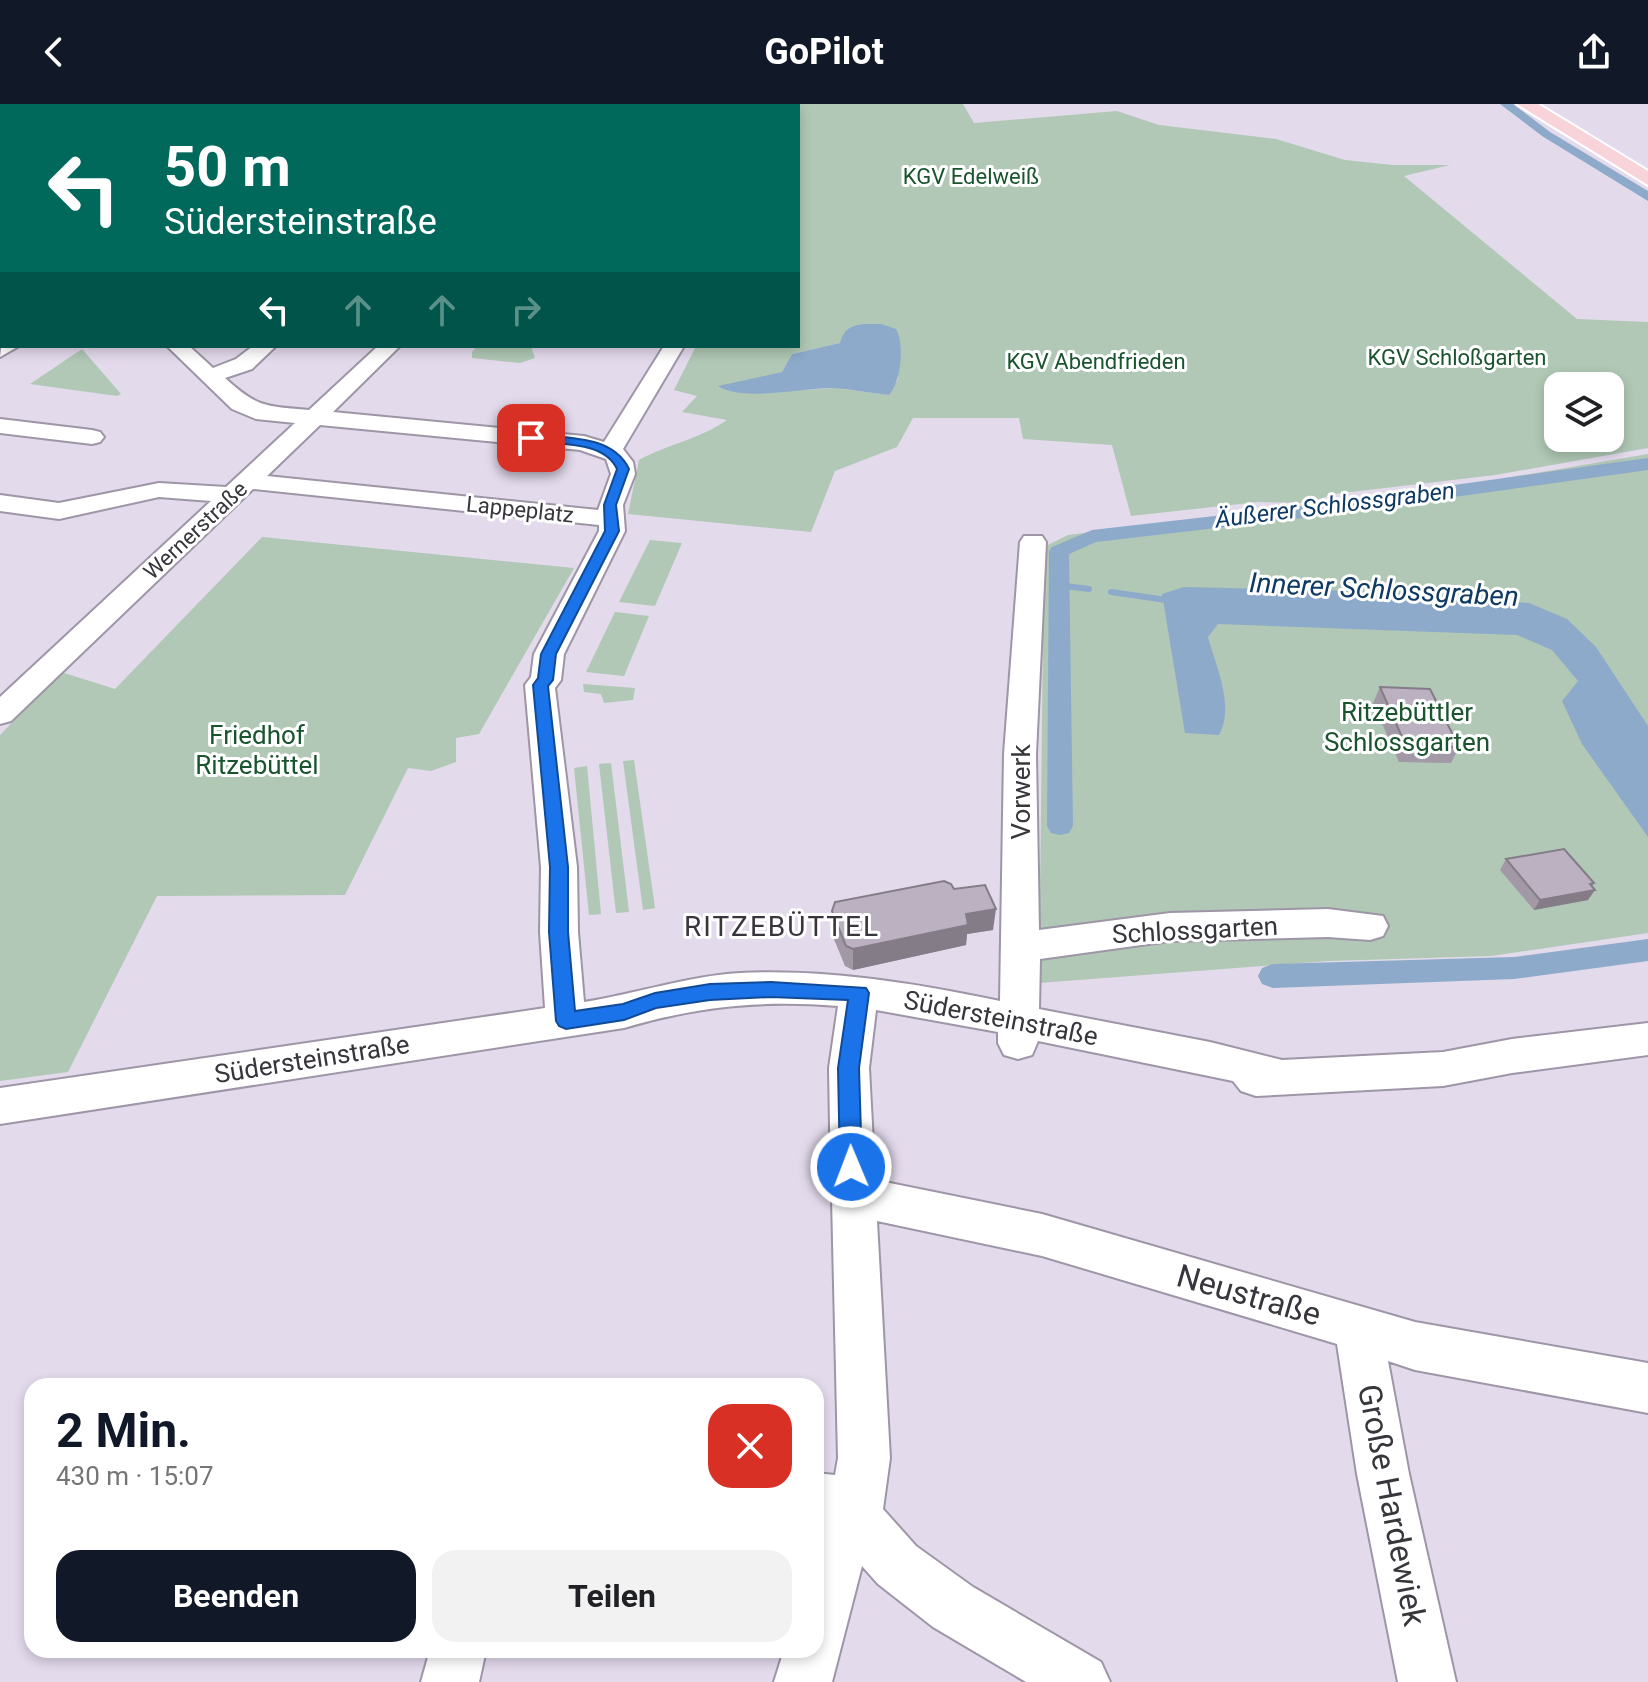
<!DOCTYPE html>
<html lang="de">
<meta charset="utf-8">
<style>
:root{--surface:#fff;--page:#f2f2f2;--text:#202124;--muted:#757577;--accent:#111827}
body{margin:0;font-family:Roboto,sans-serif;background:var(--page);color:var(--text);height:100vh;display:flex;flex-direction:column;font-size:30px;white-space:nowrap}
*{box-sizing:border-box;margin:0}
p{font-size:26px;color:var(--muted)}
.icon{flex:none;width:44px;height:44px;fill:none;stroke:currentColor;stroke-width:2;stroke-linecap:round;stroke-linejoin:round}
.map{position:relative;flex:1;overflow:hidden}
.details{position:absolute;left:24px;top:1274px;width:800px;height:280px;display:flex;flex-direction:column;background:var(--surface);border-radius:24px;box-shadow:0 4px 12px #0003}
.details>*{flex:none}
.guide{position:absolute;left:0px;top:0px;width:800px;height:244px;box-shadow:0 4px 12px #0003;background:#00695c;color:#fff;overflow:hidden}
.tools{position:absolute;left:1544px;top:268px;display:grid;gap:16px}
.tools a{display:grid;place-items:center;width:80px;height:80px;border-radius:16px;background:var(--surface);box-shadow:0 4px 12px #0003;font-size:40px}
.pin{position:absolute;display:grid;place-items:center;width:68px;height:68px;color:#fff;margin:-34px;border-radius:16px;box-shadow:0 4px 12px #0006}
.me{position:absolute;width:88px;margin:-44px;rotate:359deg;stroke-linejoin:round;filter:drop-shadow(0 0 6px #0008)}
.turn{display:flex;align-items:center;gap:28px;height:168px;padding:0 32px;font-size:36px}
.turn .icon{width:104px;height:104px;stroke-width:2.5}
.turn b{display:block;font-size:56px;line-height:68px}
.lanes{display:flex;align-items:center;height:76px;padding:0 32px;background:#0003;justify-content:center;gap:40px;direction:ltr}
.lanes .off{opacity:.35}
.round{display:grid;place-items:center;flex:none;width:84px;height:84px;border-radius:24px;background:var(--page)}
.summary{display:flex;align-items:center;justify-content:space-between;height:136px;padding:0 32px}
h1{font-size:48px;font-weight:700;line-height:60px;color:var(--accent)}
.button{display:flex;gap:16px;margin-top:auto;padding:16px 32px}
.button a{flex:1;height:92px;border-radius:24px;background:var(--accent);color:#fff;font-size:32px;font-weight:700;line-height:92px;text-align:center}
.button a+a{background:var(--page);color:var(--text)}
header{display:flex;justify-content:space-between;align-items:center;height:104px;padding:0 32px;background:var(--accent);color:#fff;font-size:36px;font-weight:700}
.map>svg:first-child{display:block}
.green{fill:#b0c8b5;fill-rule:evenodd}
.water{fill:#8eaaca}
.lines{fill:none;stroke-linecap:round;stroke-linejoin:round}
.stream{stroke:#8eaaca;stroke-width:6}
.canal{fill:#8eaaca;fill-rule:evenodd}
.minor-casing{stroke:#9e95a6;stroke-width:4}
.major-casing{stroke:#fff;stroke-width:4}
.minor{fill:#fff;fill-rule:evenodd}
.major{fill:#f8d3d9;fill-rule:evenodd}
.wall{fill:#a298a6}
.shaded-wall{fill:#847c87}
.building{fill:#bcb1c1;stroke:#847c87;stroke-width:2}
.route{fill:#1a73e8;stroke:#114b97;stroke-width:2}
.labels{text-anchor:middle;stroke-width:6;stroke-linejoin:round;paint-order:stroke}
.far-park-label{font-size:22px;fill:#1a542f;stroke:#fff}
.far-street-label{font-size:22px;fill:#38353c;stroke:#fff}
.far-water-label{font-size:24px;font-style:italic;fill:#0f3a64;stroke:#fff}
.park-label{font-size:26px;fill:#1a542f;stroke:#fff}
.street-label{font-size:26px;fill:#38353c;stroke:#fff}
.water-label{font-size:28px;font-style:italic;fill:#0f3a64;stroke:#fff}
.neighbourhood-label{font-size:28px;letter-spacing:2px;fill:#38353c;stroke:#fff}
.near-street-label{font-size:32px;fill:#38353c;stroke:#fff}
</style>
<header><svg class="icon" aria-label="back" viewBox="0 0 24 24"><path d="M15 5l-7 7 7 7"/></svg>GoPilot<svg class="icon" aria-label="share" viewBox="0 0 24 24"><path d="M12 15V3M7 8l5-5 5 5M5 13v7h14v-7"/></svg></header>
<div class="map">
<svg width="1648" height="1578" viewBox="0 0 1648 1578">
<rect width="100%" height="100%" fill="#e3daec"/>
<g class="green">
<path d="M232 0H963L974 19 1117 7 1159 21 1276 35 1345 56 1393 61H1450L1404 72 1577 215 1648 218V344L1495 371 1334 390 1308 399 1258 398 1131 412 1112 341 1023 335 1019 314H913L897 343 835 367 811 428 628 410 639 356C668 340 700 335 727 316L682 308 697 292 674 286 696 242H798V2H228ZM840 239 898 259V275L889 291 835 284 747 289 724 286C741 274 762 275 782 268L792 250ZM1558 282H1610V334H1558Z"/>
<polygon points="477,242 531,242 535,254 520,259 472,254 472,248"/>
<polygon points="82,245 121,290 117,292 30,280"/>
<polygon points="1648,350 1648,829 1491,852 1329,857 1039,879 1044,443 1068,431 1476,379"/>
<polygon points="262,433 574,464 479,630 456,634 456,658 431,667 408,664 345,791 157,792 68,968 0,977 0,631 61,568 115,585"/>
<polygon points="650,436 682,439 655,502 619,498"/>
<polygon points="615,508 649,512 624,572 586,568"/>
<polygon points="583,580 635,584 633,596 604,599 601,590 584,588"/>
<polygon points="634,656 655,804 643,806 623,657"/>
<polygon points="611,659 629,808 616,809 599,660"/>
<polygon points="587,662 601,810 589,811 574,664"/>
</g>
<g class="water">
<path d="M864 220H881L896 225C905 241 901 278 889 291 870 289 851 285 832 284 802 284 742 298 718 282L782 268 792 250 840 239C844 225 850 222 864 220Z"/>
<path d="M1184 483 1361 487 1529 499 1567 515 1596 543 1648 622V733L1582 640 1562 597 1578 577 1552 546 1517 531 1218 520 1208 533C1216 563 1235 602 1219 631L1185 629 1162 490Z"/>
</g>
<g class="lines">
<g class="stream">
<polyline points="1058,481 1089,485"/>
<polyline points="1111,488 1173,497"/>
</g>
<g class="canal">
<polygon points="1500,0 1513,0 1550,28 1648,87 1648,97 1542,32"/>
<polygon points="1648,354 1648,366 1303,414 1096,438 1069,450 1073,722 1069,729 1060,731 1051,729 1047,722 1049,447 1052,443 1092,426 1303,402"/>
<polygon points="1648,835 1648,857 1514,875 1273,884 1262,880 1258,872 1262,864 1273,860 1514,853"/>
</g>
<defs>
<g id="minor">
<polygon points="389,0 405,0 388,2"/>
<polygon points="2,237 2,242 19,242 0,253"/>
<path d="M167 242H189L213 264 236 255 253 242H276L252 265 225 274C258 304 265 302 309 306L378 242H400L333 308 584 332 604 338 664 242H684L623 345 633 358 635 370 623 401 625 427 564 550 561 576 555 584 577 763 578 828 584 898C636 890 687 872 740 869 827 865 914 879 1000 897L1004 650 1020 438 1024 432H1042L1046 438 1036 650 1039 826 1170 809 1328 805 1383 812 1388 822 1383 832 1370 836 1328 833 1170 837 1040 855 1039 905 1210 938 1282 956 1443 948 1512 935 1648 919V951L1512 969 1443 982 1256 992 1241 987 1233 977 1038 937 1032 951 1018 955 1004 951 998 939V928L876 906 869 964 875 1076 1042 1110 1415 1218 1648 1259V1309L1415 1266 1388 1257 1409 1370 1456 1578H1398L1357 1370 1337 1240 1042 1152 877 1117 890 1354 883 1405 916 1442 973 1483 1101 1558 1110 1578H1026L933 1523 878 1480 862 1462 832 1578H774L784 1546H816V1441L824 1422 816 1421V1369L835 1371 838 1354 832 1094 829 1088 831 1082 829 964 838 902C761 896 698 902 624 924L0 1020V984L545 904 540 828 541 763 525 581 531 573 534 550 599 427V421L253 385 11 617 0 620V593L211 397 159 393 59 415 0 407V391L59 399 159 379 226 383 295 319 256 315 232 305ZM320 321 580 346 606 355 611 370 598 406 267 372Z"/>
<polygon points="0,315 92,326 100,328 104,333 100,338 92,340 0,329"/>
<polygon points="430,1546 486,1546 479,1578 421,1578"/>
</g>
<polygon id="major" points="1517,0 1538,0 1648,67 1648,81"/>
</defs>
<use href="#minor" class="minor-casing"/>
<use href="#major" class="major-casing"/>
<use href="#minor" class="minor"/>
<use href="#major" class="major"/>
</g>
<g class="wall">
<polygon points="1380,583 1459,643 1451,659 1399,658 1373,599"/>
<polygon points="1506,755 1592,782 1588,796 1534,806 1500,766"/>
<polygon points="832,807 993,826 967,830 966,841 853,866 845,862 831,828"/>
</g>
<g class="shaded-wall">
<polygon points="1594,779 1589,787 1595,786 1588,796 1534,806 1540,796"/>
<polygon points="996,805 993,826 967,830 966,841 853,866 853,845 966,810"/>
</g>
<g class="building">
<polygon points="1380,583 1430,585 1459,643 1406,642"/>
<polygon points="1564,745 1594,779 1590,780 1595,786 1540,796 1506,755"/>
<polygon points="944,777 951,780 954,785 985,781 996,805 966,810 968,821 853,845 846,842 832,807 835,798"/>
</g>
<path class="route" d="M531 330C566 335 612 330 629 365L616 401 619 427 556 550 553 576 548 582 568 763V828L575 907 623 900 655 889 710 880 771 878 866 884 869 889 859 964 862 1063 859 1069 851 1072 843 1069 840 1063 838 964 848 896 771 893 710 896 656 904 624 916 566 925 559 922 556 917 549 828 550 763 533 581 538 574 541 550 605 427 604 401 617 365C603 335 556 342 527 336V331Z"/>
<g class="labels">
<g class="far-park-label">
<text x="971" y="80">KGV Edelweiß</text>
<text x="1457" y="261">KGV Schloßgarten</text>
<text x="1096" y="265">KGV Abendfrieden</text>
</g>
<g class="far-street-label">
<text transform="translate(520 405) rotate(6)" y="8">Lappeplatz</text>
<text transform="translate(195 426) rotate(-43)" y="8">Wernerstraße</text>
</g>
<g class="far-water-label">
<text transform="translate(1335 401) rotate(-7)" y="8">Äußerer Schlossgraben</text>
</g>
<g class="park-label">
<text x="1407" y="617">Ritzebüttler<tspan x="1407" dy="30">Schlossgarten</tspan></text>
<text x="257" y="640">Friedhof<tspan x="257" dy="30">Ritzebüttel</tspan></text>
</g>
<g class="street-label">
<text transform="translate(1021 688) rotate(-90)" y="9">Vorwerk</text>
<text transform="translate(1195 826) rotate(-3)" y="9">Schlossgarten</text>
<text transform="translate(1001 914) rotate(11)" y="9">Südersteinstraße</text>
<text transform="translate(312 955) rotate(-9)" y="9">Südersteinstraße</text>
</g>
<g class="water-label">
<text transform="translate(1384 485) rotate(3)" y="10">Innerer Schlossgraben</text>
</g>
<g class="neighbourhood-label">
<text x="782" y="832">RITZEBÜTTEL</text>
</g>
<g class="near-street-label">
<text transform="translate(1249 1191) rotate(16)" y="11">Neustraße</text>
<text transform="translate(1392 1401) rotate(79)" y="11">Große Hardewiek</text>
</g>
</g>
</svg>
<div class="tools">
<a><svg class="icon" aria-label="layers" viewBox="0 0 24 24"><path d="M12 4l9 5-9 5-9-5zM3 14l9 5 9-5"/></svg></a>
</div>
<div class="pin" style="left:531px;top:334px;background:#d93025"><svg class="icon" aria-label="arrive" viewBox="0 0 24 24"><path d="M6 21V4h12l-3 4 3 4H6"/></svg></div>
<svg class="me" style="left:851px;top:1063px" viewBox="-20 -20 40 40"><circle r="17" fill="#1a73e8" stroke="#fff" stroke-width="3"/><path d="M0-11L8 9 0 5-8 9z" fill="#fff"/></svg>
<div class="guide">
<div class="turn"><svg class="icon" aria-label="left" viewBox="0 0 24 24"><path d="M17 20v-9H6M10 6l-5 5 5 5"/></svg><div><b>50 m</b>Südersteinstraße</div></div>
<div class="lanes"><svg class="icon" aria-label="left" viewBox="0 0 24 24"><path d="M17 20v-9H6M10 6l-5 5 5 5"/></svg><svg class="icon off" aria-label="ahead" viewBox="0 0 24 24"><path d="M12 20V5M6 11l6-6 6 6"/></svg><svg class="icon off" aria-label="ahead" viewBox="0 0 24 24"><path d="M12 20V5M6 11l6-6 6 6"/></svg><svg class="icon off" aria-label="right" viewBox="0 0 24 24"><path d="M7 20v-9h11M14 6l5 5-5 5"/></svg></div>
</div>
<section class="details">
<div class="summary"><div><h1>2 Min.</h1><p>430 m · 15:07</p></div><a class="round" style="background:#d93025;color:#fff"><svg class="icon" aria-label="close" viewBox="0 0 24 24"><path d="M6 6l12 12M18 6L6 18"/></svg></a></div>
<div class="button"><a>Beenden</a><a>Teilen</a></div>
</section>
</div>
